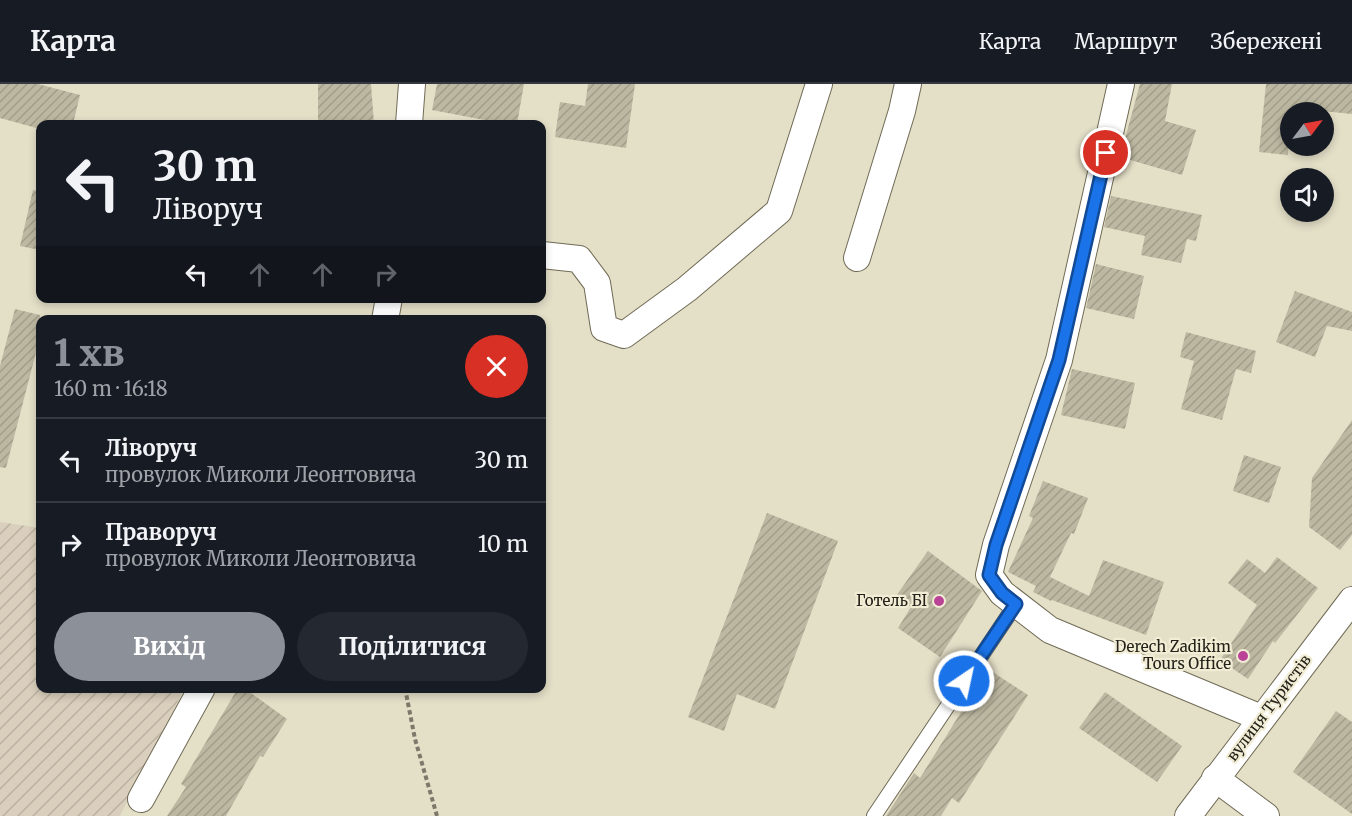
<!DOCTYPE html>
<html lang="uk">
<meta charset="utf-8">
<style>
:root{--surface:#171b24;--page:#242831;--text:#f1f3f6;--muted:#9ea1a6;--line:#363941;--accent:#8c9099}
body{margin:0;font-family:Merriweather,serif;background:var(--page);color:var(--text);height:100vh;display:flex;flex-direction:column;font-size:22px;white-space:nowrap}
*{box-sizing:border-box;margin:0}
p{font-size:20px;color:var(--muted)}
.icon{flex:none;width:33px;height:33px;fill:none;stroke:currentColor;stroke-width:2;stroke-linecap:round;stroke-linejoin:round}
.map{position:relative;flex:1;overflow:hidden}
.drawer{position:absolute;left:36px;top:231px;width:510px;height:378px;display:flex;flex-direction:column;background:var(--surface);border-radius:12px;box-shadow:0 3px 9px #0003}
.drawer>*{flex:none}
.hud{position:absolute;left:36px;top:36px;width:510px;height:183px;border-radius:12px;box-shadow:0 3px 9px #0003;background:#171b24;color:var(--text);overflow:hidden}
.needle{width:39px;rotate:58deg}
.controls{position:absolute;left:1280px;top:18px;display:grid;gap:12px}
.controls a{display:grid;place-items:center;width:54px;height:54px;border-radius:50%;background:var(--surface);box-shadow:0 3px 9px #0003;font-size:30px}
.pin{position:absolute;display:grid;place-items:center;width:51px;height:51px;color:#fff;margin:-26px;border:3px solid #fff;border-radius:50%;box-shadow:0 2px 6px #0007}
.me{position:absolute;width:66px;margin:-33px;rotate:34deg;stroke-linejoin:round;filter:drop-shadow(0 0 4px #0008)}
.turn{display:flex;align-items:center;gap:21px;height:126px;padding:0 18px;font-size:27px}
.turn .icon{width:78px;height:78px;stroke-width:2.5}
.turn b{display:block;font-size:42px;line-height:51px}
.lanes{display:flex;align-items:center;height:57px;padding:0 18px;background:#0003;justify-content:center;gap:30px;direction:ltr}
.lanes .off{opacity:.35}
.round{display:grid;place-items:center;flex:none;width:63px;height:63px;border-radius:32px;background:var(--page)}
.overview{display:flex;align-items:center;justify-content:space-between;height:102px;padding:0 18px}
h1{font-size:36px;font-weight:800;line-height:45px;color:var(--accent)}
.button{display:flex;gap:12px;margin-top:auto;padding:12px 18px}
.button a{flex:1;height:69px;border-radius:36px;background:var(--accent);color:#fff;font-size:24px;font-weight:800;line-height:69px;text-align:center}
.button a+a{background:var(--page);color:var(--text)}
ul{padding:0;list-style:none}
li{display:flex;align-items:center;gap:18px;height:84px;padding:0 18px;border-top:2px solid var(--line)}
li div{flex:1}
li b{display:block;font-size:22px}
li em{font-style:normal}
header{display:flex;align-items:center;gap:36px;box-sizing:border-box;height:84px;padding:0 30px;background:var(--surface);border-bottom:2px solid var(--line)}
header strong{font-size:28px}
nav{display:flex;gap:33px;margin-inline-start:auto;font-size:21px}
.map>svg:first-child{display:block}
.industrial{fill:url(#industrial-furrows)}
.building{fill:url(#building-hatch)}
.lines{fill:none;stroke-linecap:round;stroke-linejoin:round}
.service-casing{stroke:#706b56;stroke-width:16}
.minor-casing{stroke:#706b56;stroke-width:28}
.path{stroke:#7d796a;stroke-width:4;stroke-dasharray:4.5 3;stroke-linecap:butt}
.service{stroke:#fff;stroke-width:14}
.minor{stroke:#fff;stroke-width:26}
.route-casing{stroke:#114b97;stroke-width:15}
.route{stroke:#1a73e8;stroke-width:10}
.poi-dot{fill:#bb4397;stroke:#f1ecd4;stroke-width:2}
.labels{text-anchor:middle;stroke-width:4.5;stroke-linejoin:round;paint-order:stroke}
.poi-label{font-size:15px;fill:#232119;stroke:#f1ecd4;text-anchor:end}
.street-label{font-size:15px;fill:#232119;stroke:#f1ecd4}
</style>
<header>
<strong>Карта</strong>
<nav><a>Карта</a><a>Маршрут</a><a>Збережені</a></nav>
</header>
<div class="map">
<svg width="1352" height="732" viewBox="0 0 1352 732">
<defs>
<pattern id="industrial-furrows" width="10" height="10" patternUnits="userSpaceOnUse" patternTransform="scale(1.5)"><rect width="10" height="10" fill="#dacfbc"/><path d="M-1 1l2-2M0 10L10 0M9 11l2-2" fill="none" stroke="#bbb1a1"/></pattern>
<pattern id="building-hatch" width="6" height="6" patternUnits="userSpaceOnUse" patternTransform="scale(1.5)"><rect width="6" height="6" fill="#bdb8a1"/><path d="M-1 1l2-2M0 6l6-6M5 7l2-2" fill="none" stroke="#a29e8a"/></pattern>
</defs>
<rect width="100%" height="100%" fill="#e4dfc7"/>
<polygon class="industrial" points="0,438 40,444 40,604 184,605 120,732 0,732"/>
<g class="building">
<polygon points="0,0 38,0 80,11 73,40 40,40 40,45 0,34"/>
<polygon points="318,0 371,0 374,40 318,40"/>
<polygon points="437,0 524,0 517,40 489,40 490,37 432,26"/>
<polygon points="588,0 635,0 626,64 555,53 560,18 585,22"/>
<polygon points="1140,0 1172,0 1165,37 1196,46 1182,91 1120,73"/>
<polygon points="1266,0 1352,0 1352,30 1293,24 1292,28 1290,28 1288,71 1259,68"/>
<polygon points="33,106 40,107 40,166 20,162"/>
<polygon points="1111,112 1202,131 1196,157 1187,155 1181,179 1141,171 1145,152 1104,143"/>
<polygon points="1096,180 1144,192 1134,235 1086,224"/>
<polygon points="1295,207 1352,228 1352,247 1327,242 1315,273 1276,258"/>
<polygon points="15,225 40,231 40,253 6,384 0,383 0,282"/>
<polygon points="1186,248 1256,267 1251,289 1236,285 1222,336 1181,325 1194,277 1180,273"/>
<polygon points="1072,285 1135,299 1125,345 1061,331"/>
<polygon points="1352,336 1352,451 1340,466 1309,443 1312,394"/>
<polygon points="1244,371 1281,383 1269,419 1233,407"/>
<polygon points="1043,397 1088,414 1074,450 1071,449 1050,493 1089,512 1103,476 1164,498 1146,551 1052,516 1051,517 1033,508 1036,502 1008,488 1033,434 1029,432"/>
<polygon points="767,429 838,457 775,625 737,610 724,647 688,633"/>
<polygon points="928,467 982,507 940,573 898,544 911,523 896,512"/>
<polygon points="1277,473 1318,504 1275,559 1273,557 1248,595 1220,576 1257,521 1228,499 1247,475 1265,489"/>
<polygon points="988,585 1028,611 959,719 952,714 941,732 886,732 914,689 920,694"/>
<polygon points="238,604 244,604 287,635 263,673 260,672 226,732 167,732 186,703 181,700"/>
<polygon points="1105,608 1182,662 1157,698 1079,644"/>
<polygon points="1336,627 1352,638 1352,730 1293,688"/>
</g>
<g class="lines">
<defs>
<polyline id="service" points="874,732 1016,520"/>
<g id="minor">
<polyline points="1121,0 1059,276 996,461 989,491 1002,509 1050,546 1261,634"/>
<polyline points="409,40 412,0"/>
<polyline points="542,171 579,175 597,199 604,244 624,251 687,205 779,127 819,0"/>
<polyline points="857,174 902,27 908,0"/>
<polyline points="385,236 389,214"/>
<polyline points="1215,694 1266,732"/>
<polyline points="141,715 202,604"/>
<polyline points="1188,732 1352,516"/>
</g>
</defs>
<use href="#service" class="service-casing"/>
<use href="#minor" class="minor-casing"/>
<polyline class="path" points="405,604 415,655 437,732"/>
<use href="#service" class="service"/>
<use href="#minor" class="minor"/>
</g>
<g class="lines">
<defs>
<polyline id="route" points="964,597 1016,520 1002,509 989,491 996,461 1059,276 1106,69"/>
</defs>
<use href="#route" class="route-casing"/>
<use href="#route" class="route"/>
</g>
<g class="poi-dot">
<circle cx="939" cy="517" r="6"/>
<circle cx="1243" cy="572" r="6"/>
</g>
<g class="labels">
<g class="poi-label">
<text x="927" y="522">Готель БІ</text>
<text x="1231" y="568">Derech Zadikim<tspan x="1231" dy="17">Tours Office</tspan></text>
</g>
<g class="street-label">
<text transform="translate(1269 624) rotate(-53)" y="5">вулиця Туристів</text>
</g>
</g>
</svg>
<div class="controls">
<a><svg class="needle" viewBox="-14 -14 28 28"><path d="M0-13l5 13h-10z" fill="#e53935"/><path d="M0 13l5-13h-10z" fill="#9ea1a6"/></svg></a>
<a><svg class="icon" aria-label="sound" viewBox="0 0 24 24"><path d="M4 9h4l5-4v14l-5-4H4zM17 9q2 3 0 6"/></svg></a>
</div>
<div class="pin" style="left:1106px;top:69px;background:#d93025"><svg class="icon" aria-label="arrive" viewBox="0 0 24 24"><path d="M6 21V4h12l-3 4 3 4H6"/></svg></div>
<svg class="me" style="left:964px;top:597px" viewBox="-20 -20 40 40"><circle r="17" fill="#1a73e8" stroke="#fff" stroke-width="3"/><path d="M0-11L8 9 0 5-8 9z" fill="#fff"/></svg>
<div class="hud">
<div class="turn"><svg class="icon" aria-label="left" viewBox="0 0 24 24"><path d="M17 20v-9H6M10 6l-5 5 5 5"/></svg><div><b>30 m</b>Ліворуч</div></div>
<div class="lanes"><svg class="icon" aria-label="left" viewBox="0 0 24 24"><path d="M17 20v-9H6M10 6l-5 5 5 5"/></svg><svg class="icon off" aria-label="ahead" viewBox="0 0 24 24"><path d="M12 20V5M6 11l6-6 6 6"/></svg><svg class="icon off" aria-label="ahead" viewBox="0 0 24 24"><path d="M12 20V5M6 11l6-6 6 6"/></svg><svg class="icon off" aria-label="right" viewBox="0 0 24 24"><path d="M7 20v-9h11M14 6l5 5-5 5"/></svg></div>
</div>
<section class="drawer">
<div class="overview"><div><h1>1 хв</h1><p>160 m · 16:18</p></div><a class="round" style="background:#d93025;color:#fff"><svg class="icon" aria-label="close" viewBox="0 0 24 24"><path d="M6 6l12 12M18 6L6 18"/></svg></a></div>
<ul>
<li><svg class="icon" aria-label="left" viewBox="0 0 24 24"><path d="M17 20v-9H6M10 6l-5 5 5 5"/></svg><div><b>Ліворуч</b><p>провулок Миколи Леонтовича</p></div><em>30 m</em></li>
<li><svg class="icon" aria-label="right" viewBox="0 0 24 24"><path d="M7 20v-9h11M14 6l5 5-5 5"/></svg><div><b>Праворуч</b><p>провулок Миколи Леонтовича</p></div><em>10 m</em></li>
</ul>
<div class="button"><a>Вихід</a><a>Поділитися</a></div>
</section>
</div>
